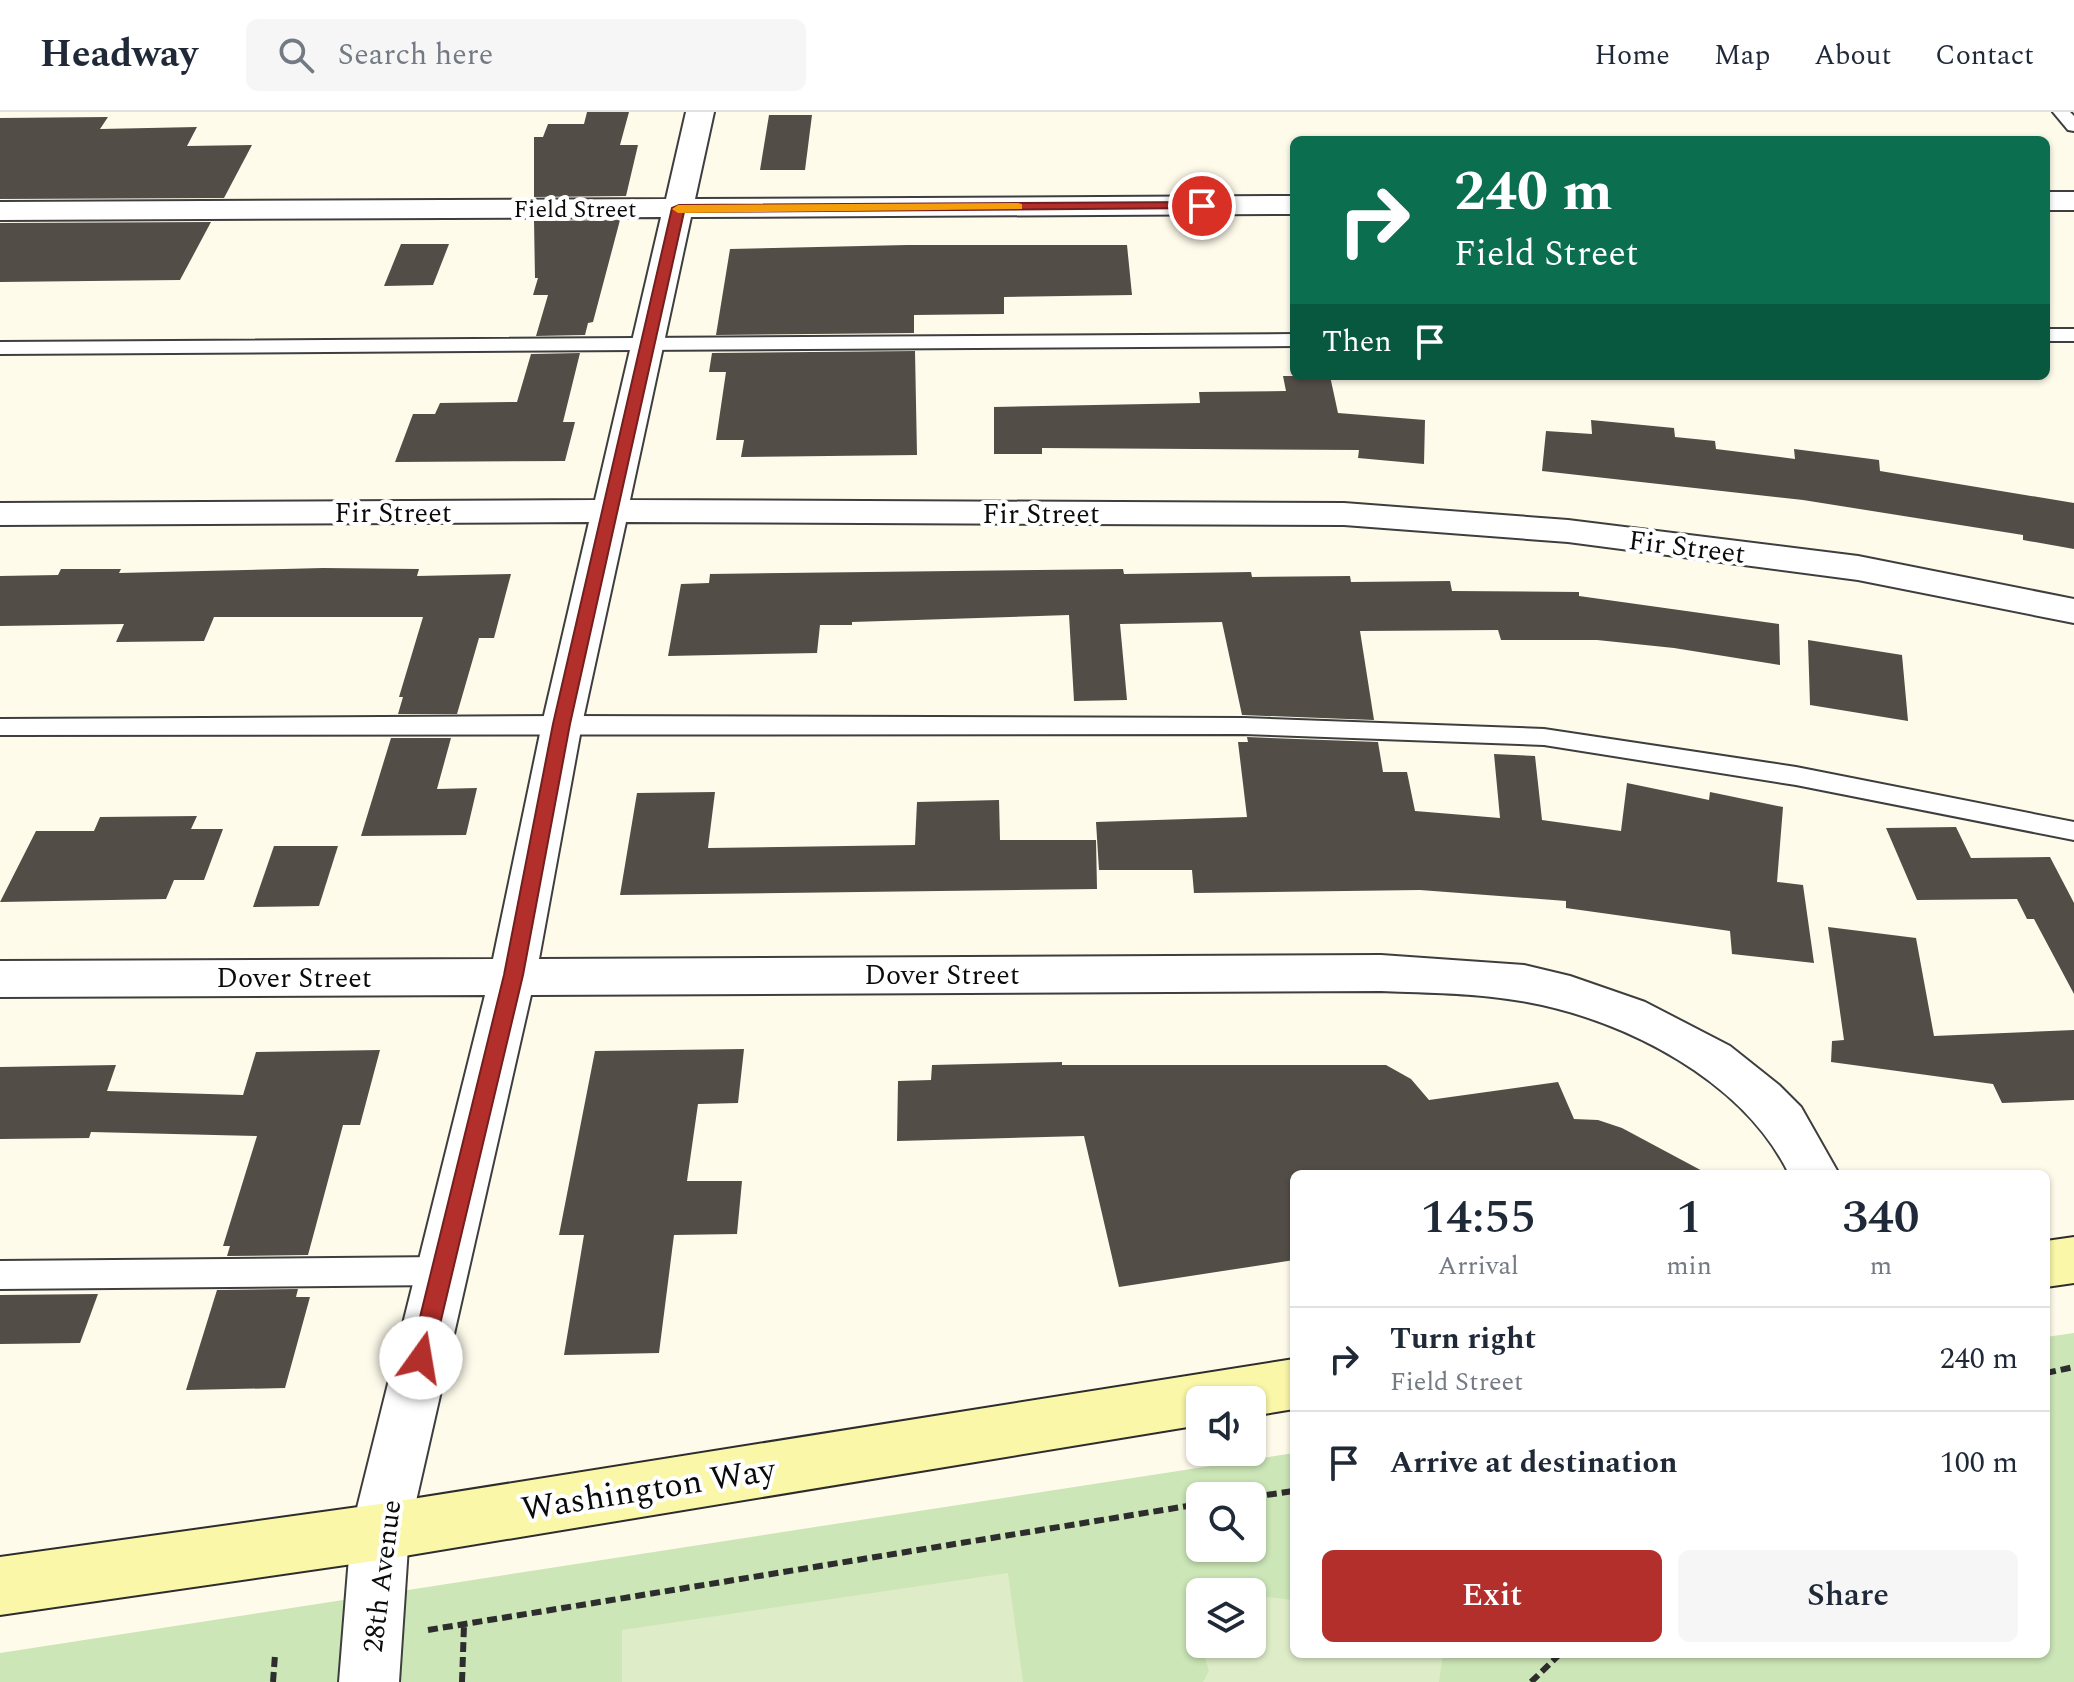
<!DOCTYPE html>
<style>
:root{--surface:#fff;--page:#f6f6f7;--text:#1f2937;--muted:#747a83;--line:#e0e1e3;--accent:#b32f2c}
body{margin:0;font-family:Spectral,serif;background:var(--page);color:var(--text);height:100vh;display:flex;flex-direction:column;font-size:30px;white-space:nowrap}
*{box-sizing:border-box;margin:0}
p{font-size:26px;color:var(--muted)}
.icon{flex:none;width:44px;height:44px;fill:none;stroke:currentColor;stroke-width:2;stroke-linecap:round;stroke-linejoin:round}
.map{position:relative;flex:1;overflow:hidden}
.details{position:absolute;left:1290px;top:1058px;width:760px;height:488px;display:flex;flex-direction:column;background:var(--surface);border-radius:12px;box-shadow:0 2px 6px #0004}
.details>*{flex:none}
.top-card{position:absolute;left:1290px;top:24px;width:760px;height:244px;border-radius:12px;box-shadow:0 2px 6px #0004;background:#0b6e4f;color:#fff;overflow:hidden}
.controls{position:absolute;left:1186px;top:1274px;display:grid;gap:16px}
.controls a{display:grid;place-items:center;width:80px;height:80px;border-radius:12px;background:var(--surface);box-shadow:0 2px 6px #0004;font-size:40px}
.pin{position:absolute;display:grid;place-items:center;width:68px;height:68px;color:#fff;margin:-34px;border:4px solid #fff;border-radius:50%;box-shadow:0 2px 8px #0007}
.me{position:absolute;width:88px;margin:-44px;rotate:13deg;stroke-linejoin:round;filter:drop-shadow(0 0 6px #0008)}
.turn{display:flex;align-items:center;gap:28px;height:168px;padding:0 32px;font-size:36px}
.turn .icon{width:104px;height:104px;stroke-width:2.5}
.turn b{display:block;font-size:56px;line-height:68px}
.then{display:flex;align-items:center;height:76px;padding:0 32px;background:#0003;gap:16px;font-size:30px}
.eta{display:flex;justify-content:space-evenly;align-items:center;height:136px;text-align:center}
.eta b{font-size:48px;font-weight:600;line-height:56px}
.button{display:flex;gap:16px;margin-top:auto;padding:16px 32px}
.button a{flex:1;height:92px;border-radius:12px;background:var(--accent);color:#fff;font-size:32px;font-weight:600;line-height:92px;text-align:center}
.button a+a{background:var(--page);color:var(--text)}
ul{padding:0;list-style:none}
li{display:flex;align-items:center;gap:24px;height:104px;padding:0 32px;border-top:2px solid var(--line)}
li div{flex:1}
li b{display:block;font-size:30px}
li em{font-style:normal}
header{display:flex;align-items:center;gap:48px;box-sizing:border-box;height:112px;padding:0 40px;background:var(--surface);border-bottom:2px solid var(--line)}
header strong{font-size:38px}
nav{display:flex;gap:44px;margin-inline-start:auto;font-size:28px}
.search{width:560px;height:72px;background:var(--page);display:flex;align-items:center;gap:20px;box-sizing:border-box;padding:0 28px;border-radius:12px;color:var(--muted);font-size:30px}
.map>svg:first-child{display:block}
.green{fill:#cce6b7;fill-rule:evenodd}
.pitch{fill:#deedc8}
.building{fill:#534d48}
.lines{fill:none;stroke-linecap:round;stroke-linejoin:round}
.lane-casing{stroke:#3e3e3e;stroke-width:4}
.street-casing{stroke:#3e3e3e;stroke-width:4}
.secondary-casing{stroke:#2d2d2d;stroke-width:4}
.path{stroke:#2d2d2d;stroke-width:6;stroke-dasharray:10 5;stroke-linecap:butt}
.lane{fill:#fff;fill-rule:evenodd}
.street{fill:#fff;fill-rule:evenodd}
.secondary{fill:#faf7a9;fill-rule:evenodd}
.route{fill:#b32f2c;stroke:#741f1d;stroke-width:2}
.slow{fill:#f59e0b}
.labels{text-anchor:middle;stroke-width:8;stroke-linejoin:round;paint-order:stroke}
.far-street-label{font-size:24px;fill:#0b0b0b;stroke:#fff}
.street-label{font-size:28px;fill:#0b0b0b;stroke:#fff}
.near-street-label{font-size:34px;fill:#0b0b0b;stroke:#fff}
</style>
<header>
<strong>Headway</strong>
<div class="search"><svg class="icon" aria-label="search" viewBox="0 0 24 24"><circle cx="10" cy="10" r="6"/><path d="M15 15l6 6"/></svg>Search here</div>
<nav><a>Home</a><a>Map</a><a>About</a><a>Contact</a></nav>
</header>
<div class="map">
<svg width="2074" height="1570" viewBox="0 0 2074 1570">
<rect width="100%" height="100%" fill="#fefbeb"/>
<path class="green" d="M2074 1221V1570H0V1541L1294 1341V1542H2046V1225ZM1200 1384H1252V1436H1200ZM1200 1480H1252V1532H1200Z"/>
<g class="pitch">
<polygon points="1008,1461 1023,1570 622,1570 622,1518"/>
<polygon points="1252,1483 1294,1488 1294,1542 1443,1542 1439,1570 1203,1570 1209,1559 1201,1532 1252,1532"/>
</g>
<g class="building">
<polygon points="587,0 629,0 620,33 638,33 626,84 534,85 534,25 543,25 548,12 584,12"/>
<polygon points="769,3 812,3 805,58 760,58"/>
<polygon points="108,5 100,17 197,15 187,34 252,33 224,86 0,87 0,6"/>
<polygon points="620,108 593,210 588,211 585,223 536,224 548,183 533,183 538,166 535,166 534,109"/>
<polygon points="211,110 180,168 0,170 0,111"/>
<polygon points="401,132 449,132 433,173 384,174"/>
<polygon points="907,133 1127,133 1132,183 1004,185 1004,202 914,203 914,221 716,223 730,137"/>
<polygon points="915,239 917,343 741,345 744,328 716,328 726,260 709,260 712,241"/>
<polygon points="580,241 563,310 575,310 565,349 395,350 413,302 435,302 440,291 517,290 531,242"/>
<polygon points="1283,264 1330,264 1338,301 1425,308 1424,352 1358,346 1359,338 1042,336 1042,342 994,342 994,295 1200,291 1199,280 1286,279"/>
<polygon points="1591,308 1674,316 1675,325 1715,329 1716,337 1795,347 1794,337 1879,348 1880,359 2074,391 2074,437 2023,428 2023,423 1803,388 1542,359 1546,319 1592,322"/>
<polygon points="323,456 419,457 417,464 511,462 494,526 479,526 457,602 398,602 403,585 399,585 423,505 214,505 204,529 116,530 124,512 0,514 0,464 58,463 61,457 121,457 119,461"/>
<polygon points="1123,457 1124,462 1251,460 1252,465 1350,464 1351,470 1450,469 1452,479 1579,480 1579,484 1779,512 1780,553 1674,536 1597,528 1501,528 1498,518 1360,519 1374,608 1242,603 1222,510 1120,512 1127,588 1074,589 1069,503 852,510 852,513 820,513 817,541 668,544 681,472 709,471 710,462"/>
<polygon points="1808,528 1902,543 1908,609 1810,593"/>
<polygon points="1247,625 1378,630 1383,660 1407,660 1415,699 1500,706 1494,642 1535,644 1542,708 1621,719 1627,671 1709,688 1710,680 1783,695 1777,770 1803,773 1814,851 1732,842 1730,819 1566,796 1566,789 1420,778 1194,781 1192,758 1099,758 1096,710 1247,705 1238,630 1248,630"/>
<polygon points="391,626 451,626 437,677 477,676 466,723 361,724"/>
<polygon points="715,680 708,736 915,733 917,690 999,688 1000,728 1096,728 1097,777 620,783 637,681"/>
<polygon points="197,704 191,717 223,717 204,768 174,768 166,787 0,790 36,719 94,719 100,705"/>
<polygon points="1956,715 1971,746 2050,745 2074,791 2074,882 2034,807 2027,807 2017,787 1917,788 1886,716"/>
<polygon points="274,734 338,734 319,794 253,795"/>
<polygon points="1828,815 1916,826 1934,924 2074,918 2074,988 2002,991 1993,972 1831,950 1832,929 1844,928"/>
<polygon points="744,937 738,991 698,992 687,1069 742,1069 737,1122 674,1123 659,1241 564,1243 584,1123 559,1123 595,939"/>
<polygon points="380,938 360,1013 343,1013 308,1143 227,1144 230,1134 223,1134 257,1024 91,1020 89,1026 0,1027 0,955 116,953 107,979 243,983 256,940"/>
<polygon points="1062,950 1062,953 1386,953 1411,967 1429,988 1558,970 1574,1007 1598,1008 1622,1016 1708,1062 1294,1062 1294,1148 1119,1175 1084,1024 897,1029 898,969 931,968 932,953"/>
<polygon points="298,1177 296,1185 310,1185 285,1276 186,1278 217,1178"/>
<polygon points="98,1182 80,1231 0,1232 0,1183"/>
</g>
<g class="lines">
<defs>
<g id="lane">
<polygon points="2053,0 2070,0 2074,4 2074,19 2068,18"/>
<rect x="2046" y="217" width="28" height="12"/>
<polygon points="1294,222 1294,234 0,242 0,230"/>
<polygon points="562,604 1244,606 1544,617 1796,655 2074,710 2074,728 1796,673 1544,633 1244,622 0,623 0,607"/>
<polygon points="441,1145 452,1149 456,1159 452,1169 441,1173 0,1177 0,1149"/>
</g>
<g id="street">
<path d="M686 0H714L695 87 1294 84V102L691 105 630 388 1344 391 1568 408 1858 444 2074 487V511L1858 468 1568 430 1344 413 626 410 582 612 539 847 1381 843 1524 853 1570 864 1645 890 1730 934 1779 973 1801 995 1839 1062H1789C1744 969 1626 908 1527 890 1479 881 1430 881 1381 879L531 883 409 1420 399 1570H339L351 1420 485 883 0 885V849L493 847 542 612 589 410 0 413V391L595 388 661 105 0 108V90L666 87Z"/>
<rect x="2046" y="80" width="28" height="18"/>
</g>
<g id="secondary">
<polygon points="2074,1125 2074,1171 2046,1175 2046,1129"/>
<polygon points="1294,1247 1294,1297 1252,1304 1252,1288 1200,1288 1200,1313 380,1448 0,1503 0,1445 380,1392"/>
</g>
</defs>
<use href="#lane" class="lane-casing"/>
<use href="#street" class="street-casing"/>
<use href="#secondary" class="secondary-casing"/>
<g class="path">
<polyline points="2046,1261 2074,1255"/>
<polyline points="1252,1385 1294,1379"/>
<polyline points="428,1518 1200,1392"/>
<polyline points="273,1570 275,1543"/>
<polyline points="462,1570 464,1513"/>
<polyline points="1531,1570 1560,1542"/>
</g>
<use href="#lane" class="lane"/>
<use href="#street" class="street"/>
<use href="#secondary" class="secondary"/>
</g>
<polygon class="route" points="1202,90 1208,94 1206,96 684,100 570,612 523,863 432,1246 429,1253 421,1256 413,1253 410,1246 504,863 553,612 672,96 679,93"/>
<polygon class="slow" points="1018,91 1022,92 1022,97 678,101 672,97 678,93"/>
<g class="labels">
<g class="far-street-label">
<text x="575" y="105">Field Street</text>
</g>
<g class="street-label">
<text x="393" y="410">Fir Street</text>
<text x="1041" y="411">Fir Street</text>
<text transform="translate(1687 434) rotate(7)" y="10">Fir Street</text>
<text x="942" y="872">Dover Street</text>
<text x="294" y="875">Dover Street</text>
<text transform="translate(381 1464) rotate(-83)" y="10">28th Avenue</text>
</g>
<g class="near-street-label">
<text transform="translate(648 1376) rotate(-9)" y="12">Washington Way</text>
</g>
</g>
</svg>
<div class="controls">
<a><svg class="icon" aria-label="sound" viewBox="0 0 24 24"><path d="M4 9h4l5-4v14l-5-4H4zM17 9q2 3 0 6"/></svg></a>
<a><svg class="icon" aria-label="search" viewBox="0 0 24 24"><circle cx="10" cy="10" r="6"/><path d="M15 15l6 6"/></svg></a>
<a><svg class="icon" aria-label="layers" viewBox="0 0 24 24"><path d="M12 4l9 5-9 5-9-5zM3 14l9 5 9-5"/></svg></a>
</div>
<div class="pin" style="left:1202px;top:94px;background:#d93025"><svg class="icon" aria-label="arrive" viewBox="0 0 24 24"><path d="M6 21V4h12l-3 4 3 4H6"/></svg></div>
<svg class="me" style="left:421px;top:1246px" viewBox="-20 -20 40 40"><circle r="19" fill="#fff"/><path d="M0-13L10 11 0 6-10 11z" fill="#b32f2c"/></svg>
<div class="top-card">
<div class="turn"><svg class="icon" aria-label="right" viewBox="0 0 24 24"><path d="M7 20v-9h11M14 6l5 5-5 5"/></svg><div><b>240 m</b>Field Street</div></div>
<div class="then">Then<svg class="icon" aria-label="arrive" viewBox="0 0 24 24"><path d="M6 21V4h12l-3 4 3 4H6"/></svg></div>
</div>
<section class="details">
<div class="eta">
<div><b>14:55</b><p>Arrival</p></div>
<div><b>1</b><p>min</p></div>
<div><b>340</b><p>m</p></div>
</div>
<ul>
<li><svg class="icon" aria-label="right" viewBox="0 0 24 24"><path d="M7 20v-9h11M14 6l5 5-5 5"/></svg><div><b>Turn right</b><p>Field Street</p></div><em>240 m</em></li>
<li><svg class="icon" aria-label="arrive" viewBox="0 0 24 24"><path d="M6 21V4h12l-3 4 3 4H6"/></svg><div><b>Arrive at destination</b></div><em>100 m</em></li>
</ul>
<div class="button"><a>Exit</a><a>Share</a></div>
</section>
</div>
